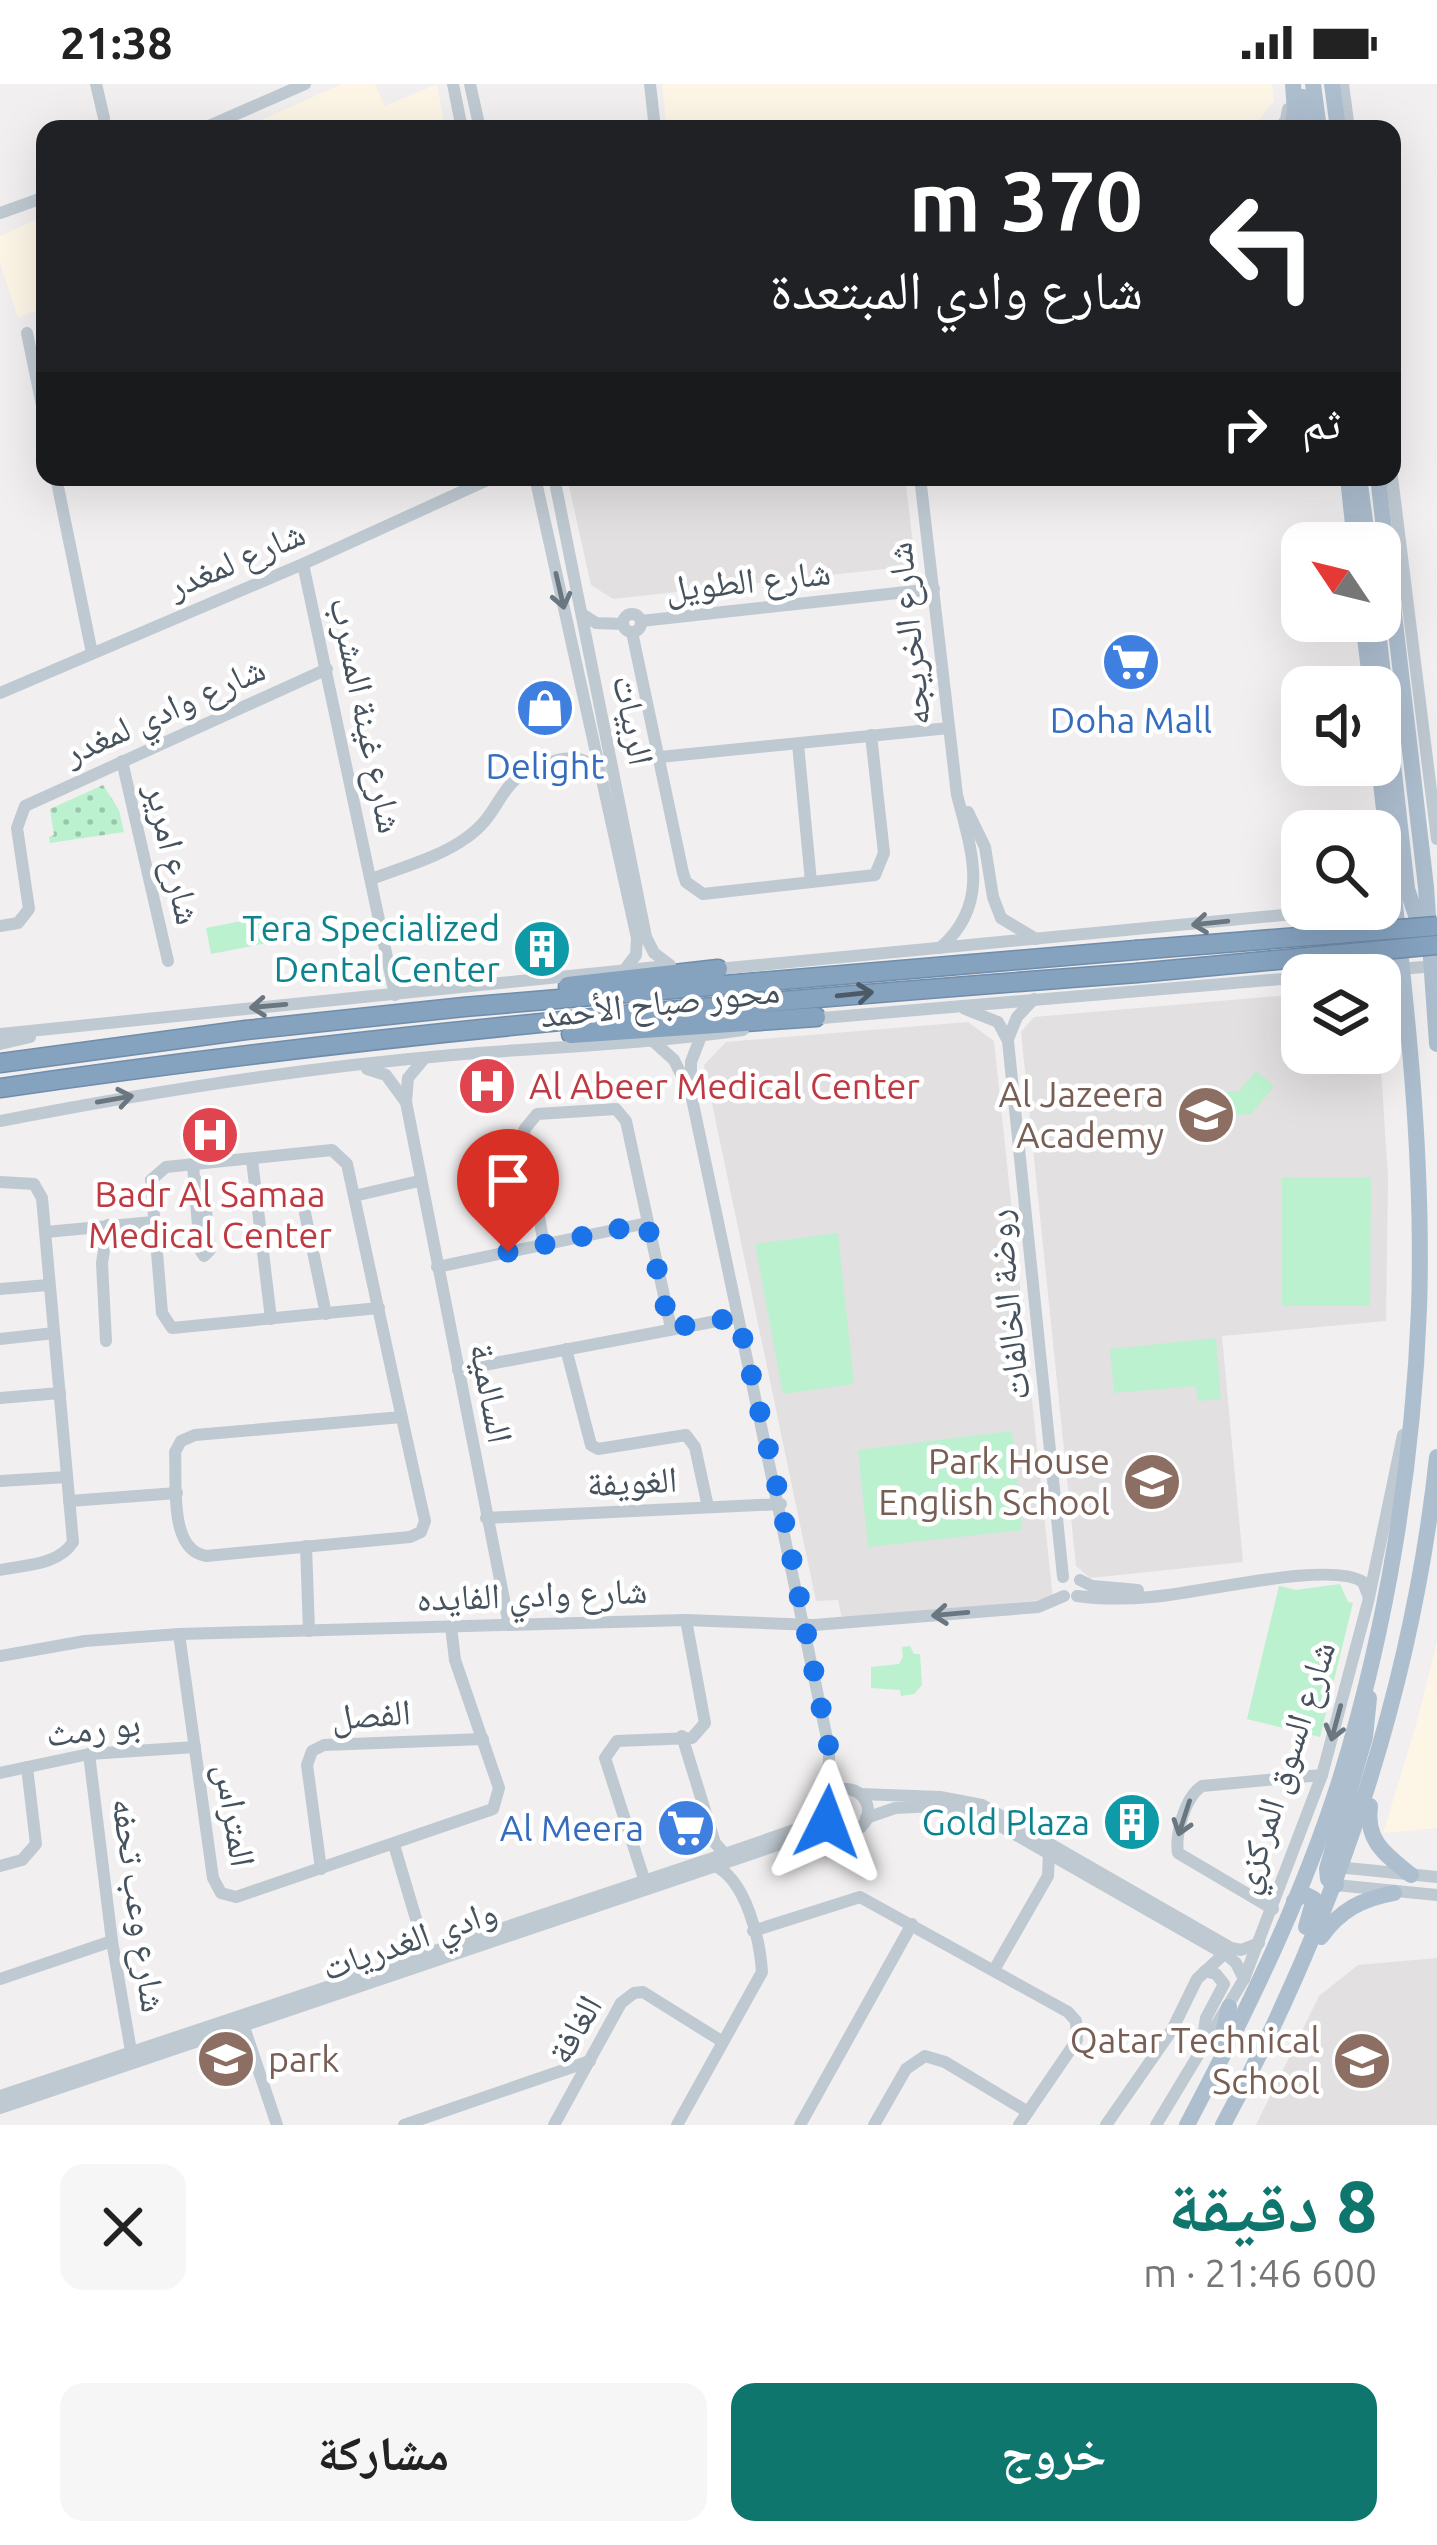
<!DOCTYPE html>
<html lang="ar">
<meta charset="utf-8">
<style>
:root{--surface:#fff;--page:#f6f6f6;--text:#222;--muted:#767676;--accent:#0f766e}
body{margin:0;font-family:Ubuntu,"Noto Naskh Arabic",sans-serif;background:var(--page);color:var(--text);direction:rtl;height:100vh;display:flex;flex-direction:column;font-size:45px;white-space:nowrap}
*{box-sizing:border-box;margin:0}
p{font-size:39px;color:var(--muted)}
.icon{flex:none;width:66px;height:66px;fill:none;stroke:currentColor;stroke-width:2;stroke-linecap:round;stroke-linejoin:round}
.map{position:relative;height:2041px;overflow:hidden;direction:ltr}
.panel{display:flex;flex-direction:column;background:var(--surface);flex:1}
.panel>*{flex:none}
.top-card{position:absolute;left:36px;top:36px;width:1365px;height:366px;border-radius:24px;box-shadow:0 12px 48px #0002;direction:rtl;background:#202124;color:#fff;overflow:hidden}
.needle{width:78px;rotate:305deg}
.tools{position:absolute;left:1281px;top:438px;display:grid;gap:24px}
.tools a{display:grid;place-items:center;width:120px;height:120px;border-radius:24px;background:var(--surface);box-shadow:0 12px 48px #0002;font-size:60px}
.pin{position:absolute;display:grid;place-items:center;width:102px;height:102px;color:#fff;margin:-123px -51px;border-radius:50% 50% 50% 0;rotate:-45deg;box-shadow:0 0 12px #0007}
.pin .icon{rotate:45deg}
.me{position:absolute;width:132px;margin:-66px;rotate:3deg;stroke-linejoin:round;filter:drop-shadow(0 0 9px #0008)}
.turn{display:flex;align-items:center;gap:42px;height:252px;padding:0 60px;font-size:54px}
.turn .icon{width:156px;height:156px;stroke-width:2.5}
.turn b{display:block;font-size:84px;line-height:102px}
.then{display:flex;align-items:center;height:114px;padding:0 60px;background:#0003;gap:24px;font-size:45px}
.round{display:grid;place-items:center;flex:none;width:126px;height:126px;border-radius:24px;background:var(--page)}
.summary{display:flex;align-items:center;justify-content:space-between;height:204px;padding:0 60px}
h1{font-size:72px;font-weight:800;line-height:90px;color:var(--accent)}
.button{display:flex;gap:24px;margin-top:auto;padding:24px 60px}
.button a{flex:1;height:138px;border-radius:24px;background:var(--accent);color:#fff;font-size:48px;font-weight:800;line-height:138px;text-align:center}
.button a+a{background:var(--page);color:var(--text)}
.status{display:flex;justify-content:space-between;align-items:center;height:84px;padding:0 60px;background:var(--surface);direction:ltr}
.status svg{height:33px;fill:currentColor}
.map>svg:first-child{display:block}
.commercial{fill:#fdf6e7}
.education{fill:#e2e0e1}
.grass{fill:#bbf1cf}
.garden{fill:url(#garden-dots)}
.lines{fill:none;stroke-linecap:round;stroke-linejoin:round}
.highway-casing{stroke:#708dab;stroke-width:21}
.minor{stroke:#bfc9d1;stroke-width:12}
.major{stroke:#adbecf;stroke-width:16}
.highway{stroke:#85a2bf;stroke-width:18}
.highway-bridge-casing{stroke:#708dab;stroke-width:21;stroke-linecap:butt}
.highway-bridge{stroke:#85a2bf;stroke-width:18}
.oneway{stroke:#6a7680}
.oneway2{stroke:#4c5a67}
.route{stroke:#1a73e8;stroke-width:21;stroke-dasharray:0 37.8}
.labels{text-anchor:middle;stroke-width:9;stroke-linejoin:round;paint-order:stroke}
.street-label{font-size:36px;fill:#46525d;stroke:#fff}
.shop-label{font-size:36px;fill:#366cbe;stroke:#fff}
.culture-label{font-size:36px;fill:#0d838f;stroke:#fff;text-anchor:end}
.health-label{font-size:36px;fill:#be3a42;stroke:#fff;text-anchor:start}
.education-label{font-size:36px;fill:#785e54;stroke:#fff;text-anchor:end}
</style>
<div class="status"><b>21:38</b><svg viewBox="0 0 49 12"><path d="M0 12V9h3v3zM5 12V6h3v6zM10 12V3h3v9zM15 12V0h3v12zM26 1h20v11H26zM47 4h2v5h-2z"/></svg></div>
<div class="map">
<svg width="1437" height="2041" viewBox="0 0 1437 2041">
<defs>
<pattern id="garden-dots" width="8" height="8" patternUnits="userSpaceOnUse" patternTransform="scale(3)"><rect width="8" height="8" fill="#bbf1cf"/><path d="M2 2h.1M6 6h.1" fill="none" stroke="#9ac6ab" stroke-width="1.8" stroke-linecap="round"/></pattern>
</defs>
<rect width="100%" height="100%" fill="#f1efef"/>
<g class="commercial">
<polygon points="342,0 375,0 385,22 437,0 445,45 241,45"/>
<polygon points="662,0 1272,0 1274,17 1252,45 667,45"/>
<polygon points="45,132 45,223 18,234 0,179 0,152"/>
<polygon points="1437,1558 1437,1744 1383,1749 1416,1641"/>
</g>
<g class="education">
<polygon points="567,393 905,393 914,469 903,483 613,515 591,501"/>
<polygon points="1302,910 1302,969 1380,969 1388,1094 1386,1237 1222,1252 1243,1478 1090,1494 1076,1482 1021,948 1034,933"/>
<polygon points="968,938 994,957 1053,1515 842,1535 838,1516 816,1517 704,981 726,958"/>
<polygon points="1437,1874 1437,2041 1256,2041 1319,1912 1358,1881"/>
</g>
<g class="grass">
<polygon points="262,833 267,859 211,870 206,844"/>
<polygon points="1256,987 1274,1002 1251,1030 1207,1033 1206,1010 1239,1007"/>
<polygon points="1282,1093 1371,1093 1370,1222 1282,1222"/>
<polygon points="838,1149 854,1300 783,1310 755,1160"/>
<polygon points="1216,1254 1221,1315 1198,1317 1196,1302 1114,1309 1110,1265"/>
<polygon points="1012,1347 1022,1446 868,1463 858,1366"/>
<polygon points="1340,1500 1348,1518 1353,1519 1320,1653 1247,1635 1279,1502 1296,1506"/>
<polygon points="910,1562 914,1570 920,1570 922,1601 914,1610 901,1612 900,1606 871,1604 871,1583 899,1580 903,1573 902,1563"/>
</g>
<polygon class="garden" points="103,701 119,726 124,748 50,759 49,753 54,751 50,725"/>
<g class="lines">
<defs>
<g id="highway">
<polyline points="568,902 718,885"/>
<polyline points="571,950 816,933"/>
<polyline points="0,979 246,946 464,923 1136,866"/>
<path d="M0 1004C377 949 758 917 1137 889"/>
</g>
</defs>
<use href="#highway" class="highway-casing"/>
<g class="minor">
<polyline points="96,0 104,34"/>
<polyline points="453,0 462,45"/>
<polyline points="470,0 480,45"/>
<polyline points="650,0 655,45"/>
<polyline points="1343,0 1349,45"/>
<polyline points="202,45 305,0"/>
<polyline points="1279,45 1286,36 1288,25"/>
<polyline points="0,129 45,113"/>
<polyline points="27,249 45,336"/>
<polyline points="56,393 92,569"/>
<polyline points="535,393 637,854 636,871 626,884"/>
<polyline points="554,393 646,853 654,869 670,881"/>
<path d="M920 393 957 711C972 768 991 820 940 864"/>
<polyline points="1392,393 1437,755"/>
<polyline points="303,480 395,911"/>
<polyline points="582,530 596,539 623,540"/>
<circle cx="632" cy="539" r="9"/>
<polyline points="641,537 934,505"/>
<polyline points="632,548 683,789 686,798 703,810 875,791 884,769 871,651"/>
<polyline points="0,609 303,480 494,393"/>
<polyline points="798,660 811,798"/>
<polyline points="660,673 949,644"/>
<polyline points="122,677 168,877"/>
<polyline points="968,728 985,763 993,813 1001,834 1036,855"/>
<path d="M372 795C403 783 440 773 466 754 507 726 494 691 554 677 572 672 581 674 597 683"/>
<polyline points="0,842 18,839 29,825 17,744 25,722 327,585"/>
<polyline points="711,883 718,885 1345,825"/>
<polyline points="965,925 998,938 1008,957 1063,1493"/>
<polyline points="810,935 1435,882"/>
<polyline points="0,950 667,882"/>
<polyline points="701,952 691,978 691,1010 829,1664 829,1713"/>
<polyline points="1008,955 1017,933 1034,915"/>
<polyline points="653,957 674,976 688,1004"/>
<polyline points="0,960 30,953"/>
<polyline points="423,976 408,994 406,1018 509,1541"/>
<polyline points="367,985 386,991 405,1017"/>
<path d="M0 1037C149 1008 300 984 452 971 549 963 646 960 743 946"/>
<polyline points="252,1076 271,1235"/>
<polyline points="193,1081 200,1166 204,1172 210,1166 204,1106 196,1096"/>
<path d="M0 1098 34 1100 42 1114 73 1458C59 1481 24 1481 0 1486"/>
<polyline points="354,1112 419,1097"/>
<polyline points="305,1129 326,1230"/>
<polyline points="46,1148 153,1138"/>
<polyline points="544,1161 524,1046 537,1030 616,1025 626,1037 671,1244"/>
<polyline points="437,1183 647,1139"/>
<polyline points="0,1205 48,1201"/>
<path d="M379 1224 172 1244 162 1229 151 1096 166 1083 332 1066 347 1080C373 1199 398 1319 425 1437L421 1448 410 1453 206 1472C168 1466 177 1397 175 1368L181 1357 195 1351 402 1333"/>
<polyline points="0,1255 54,1249"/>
<polyline points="106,1257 102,1179 108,1141"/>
<polyline points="566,1265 591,1361 598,1365 686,1351 695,1363 708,1423"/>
<polyline points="458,1286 738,1233"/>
<polyline points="0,1314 60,1309"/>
<polyline points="0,1397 67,1393"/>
<polyline points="69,1417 177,1409"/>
<polyline points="486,1434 781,1420"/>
<polyline points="306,1462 309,1547"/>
<polyline points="1080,1496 1092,1502 1138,1506"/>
<path d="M1077 1512C1099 1515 1128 1515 1151 1513 1197 1510 1330 1476 1363 1498L1368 1511"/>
<polyline points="179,1550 213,1794 221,1809 236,1813 493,1725 499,1704 455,1576 451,1542"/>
<polyline points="0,1572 85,1557 179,1550 686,1536 814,1541 1038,1523 1064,1512"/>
<polyline points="682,1652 715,1759 725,1770"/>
<polyline points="89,1670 112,1857 132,1973"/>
<polyline points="0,1689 89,1670 195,1663"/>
<circle cx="846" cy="1727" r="22"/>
<polyline points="860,1710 940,1713 982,1721 1231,1864 1241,1866 1259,1859"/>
<polyline points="866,1734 895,1724 936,1722 983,1732 1228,1872 1236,1879 1244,1895"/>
<polyline points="394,1761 428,1875"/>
<polyline points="0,1782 22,1776 36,1760 27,1683"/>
<polyline points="1337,1783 1437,1793"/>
<polyline points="321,1785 307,1681 312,1667 324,1661 483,1655"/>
<polyline points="1336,1801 1437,1811"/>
<polyline points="647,1804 605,1674 617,1657 692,1654 705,1639 686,1536"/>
<path d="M1273 1825 1178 1769C1175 1750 1185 1713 1202 1702L1322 1691"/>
<polyline points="753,1847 860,1813 1068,1928 1076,1937 1077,1956 1019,2041"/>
<polyline points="994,1886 1048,1792 1049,1767"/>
<polyline points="0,1895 112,1857"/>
<polyline points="243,1940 277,2041"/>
<polyline points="1202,1959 1206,1934 1224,1900 1216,1890 1205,1887"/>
<polyline points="0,2012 725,1770 803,1743 824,1725"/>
<polyline points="0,2024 807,1751 837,1747"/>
<polyline points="404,2041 590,1977"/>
<polyline points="554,2041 621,1919 634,1909 643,1908 723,1958"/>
<path d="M677 2041 762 1888C760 1856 746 1796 715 1782"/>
<polyline points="800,2041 912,1840"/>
<polyline points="874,2041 906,1985 925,1972 945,1978 1028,2028"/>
<polyline points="1106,2041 1172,1946 1197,1895 1224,1870"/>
<polyline points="1156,2041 1244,1895 1322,1691 1368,1518 1403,1351"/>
</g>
<g class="major">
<polyline points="1313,0 1319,45"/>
<polyline points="1332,0 1338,45"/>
<polyline points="1303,13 1307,45"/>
<polyline points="1292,45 1295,27 1293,0"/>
<polyline points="1359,393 1368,459"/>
<polyline points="1378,393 1426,803 1437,960"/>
<polyline points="1348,394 1355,459"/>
<polyline points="1363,537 1371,603"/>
<polyline points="1377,537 1407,805 1418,837 1429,853"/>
<polyline points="1327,827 1330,825"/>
<polyline points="1329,888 1340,891"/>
<polyline points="1380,906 1397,926 1402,939"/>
<path d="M1370 1722C1365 1757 1386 1771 1411 1791"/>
<polyline points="1336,1801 1328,1795 1327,1785 1365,1653 1369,1614"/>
<polyline points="1294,1817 1304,1810 1314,1815 1306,1843"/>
<path d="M1321 1853C1340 1826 1362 1815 1394 1809"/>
<polyline points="1220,1963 1229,1923"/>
<path d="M1187 2041C1246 1929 1303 1813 1341 1692 1387 1543 1413 1381 1419 1225 1425 1043 1399 862 1379 681"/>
<path d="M1223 2041C1335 1834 1412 1608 1437 1373"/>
</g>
<use href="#highway" class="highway"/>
<defs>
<g id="highway-bridge">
<polyline points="1136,866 1437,842"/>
<polyline points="1137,889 1437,861"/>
</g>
</defs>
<use href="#highway-bridge" class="highway-bridge-casing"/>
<use href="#highway-bridge" class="highway-bridge"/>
</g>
<defs><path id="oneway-shaft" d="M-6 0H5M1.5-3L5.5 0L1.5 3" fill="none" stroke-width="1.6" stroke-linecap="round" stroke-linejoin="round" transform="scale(3)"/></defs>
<g class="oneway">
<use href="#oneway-shaft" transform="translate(560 507) rotate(77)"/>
<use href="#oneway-shaft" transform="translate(1210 839) rotate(174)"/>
<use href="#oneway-shaft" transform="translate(268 922) rotate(175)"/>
<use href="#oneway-shaft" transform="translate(115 1015) rotate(-10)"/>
<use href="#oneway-shaft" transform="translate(950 1530) rotate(175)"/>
<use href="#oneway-shaft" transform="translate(1336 1639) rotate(105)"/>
<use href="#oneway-shaft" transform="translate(1184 1734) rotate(108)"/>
</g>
<use class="oneway2" href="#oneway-shaft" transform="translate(855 910) rotate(-6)"/>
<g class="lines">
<polyline class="route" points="508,1168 647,1139 670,1244 738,1233 781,1420 829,1664 831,1696 824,1725 827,1738"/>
</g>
<defs>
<symbol id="supermarket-disc" viewBox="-11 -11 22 22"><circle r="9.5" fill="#3f7fe0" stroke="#fff"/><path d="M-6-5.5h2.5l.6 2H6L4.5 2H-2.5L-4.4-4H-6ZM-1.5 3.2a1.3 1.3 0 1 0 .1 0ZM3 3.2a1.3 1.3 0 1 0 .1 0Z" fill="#fff"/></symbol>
<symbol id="shop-disc" viewBox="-11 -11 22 22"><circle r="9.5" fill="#3f7fe0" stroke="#fff"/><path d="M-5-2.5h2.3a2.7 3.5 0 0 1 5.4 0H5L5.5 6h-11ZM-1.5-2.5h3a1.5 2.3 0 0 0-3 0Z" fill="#fff"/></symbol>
<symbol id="building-disc" viewBox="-11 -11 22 22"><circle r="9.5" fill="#0f9aa8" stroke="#fff"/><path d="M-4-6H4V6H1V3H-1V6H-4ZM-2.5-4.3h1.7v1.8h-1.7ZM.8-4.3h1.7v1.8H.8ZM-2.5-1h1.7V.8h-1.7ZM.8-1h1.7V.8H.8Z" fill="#fff"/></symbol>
<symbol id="hospital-disc" viewBox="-11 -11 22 22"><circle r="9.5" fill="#e0444e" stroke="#fff"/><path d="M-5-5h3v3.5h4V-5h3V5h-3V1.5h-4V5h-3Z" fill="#fff"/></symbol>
<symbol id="school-disc" viewBox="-11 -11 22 22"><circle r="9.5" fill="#8d6e63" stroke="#fff"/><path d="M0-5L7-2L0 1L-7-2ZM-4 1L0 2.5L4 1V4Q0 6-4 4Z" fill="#fff"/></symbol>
</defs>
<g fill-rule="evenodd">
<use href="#supermarket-disc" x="1098" y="545" width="66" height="66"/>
<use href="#shop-disc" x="512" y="591" width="66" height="66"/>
<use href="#building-disc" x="509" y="832" width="66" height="66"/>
<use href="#hospital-disc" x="454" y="969" width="66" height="66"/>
<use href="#school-disc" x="1173" y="998" width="66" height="66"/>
<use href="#hospital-disc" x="177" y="1018" width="66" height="66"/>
<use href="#school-disc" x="1119" y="1365" width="66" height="66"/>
<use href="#building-disc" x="1099" y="1705" width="66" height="66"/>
<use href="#supermarket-disc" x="653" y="1711" width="66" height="66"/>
<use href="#school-disc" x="193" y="1942" width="66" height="66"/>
<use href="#school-disc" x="1329" y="1944" width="66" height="66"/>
</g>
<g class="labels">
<g class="street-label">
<text transform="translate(236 475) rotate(-23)" y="13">شارع لمغدر</text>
<text transform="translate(748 496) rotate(-6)" y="13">شارع الطويل</text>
<text transform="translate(908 550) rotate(-96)" y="13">شارع الخريجه</text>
<text transform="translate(164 626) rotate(-24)" y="13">شارع وادي لمغدر</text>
<text transform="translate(367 631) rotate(78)" y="13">شارع غينة المشرب</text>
<text transform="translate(634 636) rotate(79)" y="13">الربيات</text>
<text transform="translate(174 770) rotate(77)" y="13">شارع امرير</text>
<text transform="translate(660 918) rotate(-6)" y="13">محور صباح الأحمد</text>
<text transform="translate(1007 1221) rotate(-96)" y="13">روضة الخالفات</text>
<text transform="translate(492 1309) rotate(79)" y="13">السالمية</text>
<text transform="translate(632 1397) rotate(-3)" y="13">الغويفة</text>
<text transform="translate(532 1510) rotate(-2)" y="13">شارع وادي الفايده</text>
<text transform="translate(371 1630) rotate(-4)" y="13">الفصل</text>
<text transform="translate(93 1644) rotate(-7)" y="13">بو رمث</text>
<text transform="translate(1283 1683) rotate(-72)" y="13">شارع السوق المركزي</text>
<text transform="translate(236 1731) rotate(81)" y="13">المتراس</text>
<text transform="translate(140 1821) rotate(82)" y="13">شارع وعب تحفه</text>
<text transform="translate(409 1855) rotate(-19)" y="13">وادي الغدريات</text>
<text transform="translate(574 1945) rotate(-60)" y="13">الغافة</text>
</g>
<g class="shop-label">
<text x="1131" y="649">Doha Mall</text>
<text x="545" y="695">Delight</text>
<text x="644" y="1757" text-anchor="end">Al Meera</text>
</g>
<g class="culture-label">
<text x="500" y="857">Tera Specialized<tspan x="500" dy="41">Dental Center</tspan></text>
<text x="1090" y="1751">Gold Plaza</text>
</g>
<g class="health-label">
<text x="529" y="1015">Al Abeer Medical Center</text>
<text x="210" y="1123" text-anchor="middle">Badr Al Samaa<tspan x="210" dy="41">Medical Center</tspan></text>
</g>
<g class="education-label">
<text x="1164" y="1023">Al Jazeera<tspan x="1164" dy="41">Academy</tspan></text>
<text x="1110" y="1390">Park House<tspan x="1110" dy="41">English School</tspan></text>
<text x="1320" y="1969">Qatar Technical<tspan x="1320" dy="41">School</tspan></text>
<text x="268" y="1988" text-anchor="start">park</text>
</g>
</g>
</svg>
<div class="tools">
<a><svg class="needle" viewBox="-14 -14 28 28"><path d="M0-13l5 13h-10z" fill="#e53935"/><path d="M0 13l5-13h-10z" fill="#767676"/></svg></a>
<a><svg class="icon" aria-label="sound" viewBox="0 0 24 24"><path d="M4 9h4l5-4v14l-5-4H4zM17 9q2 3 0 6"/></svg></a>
<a><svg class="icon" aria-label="search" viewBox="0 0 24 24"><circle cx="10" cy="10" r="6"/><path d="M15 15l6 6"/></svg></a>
<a><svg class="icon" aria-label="layers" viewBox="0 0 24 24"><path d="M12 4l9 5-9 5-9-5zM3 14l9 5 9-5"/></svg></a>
</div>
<div class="pin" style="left:508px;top:1168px;background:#d93025"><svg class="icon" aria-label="arrive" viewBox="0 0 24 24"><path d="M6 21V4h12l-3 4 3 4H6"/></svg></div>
<svg class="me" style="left:827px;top:1738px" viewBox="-20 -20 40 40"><path d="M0-17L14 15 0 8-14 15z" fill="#1a73e8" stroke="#fff" stroke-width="4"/></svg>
<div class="top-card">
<div class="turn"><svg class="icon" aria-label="left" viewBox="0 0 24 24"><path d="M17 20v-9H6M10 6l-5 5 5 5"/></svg><div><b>370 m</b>شارع وادي المبتعدة</div></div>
<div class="then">ثم<svg class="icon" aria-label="right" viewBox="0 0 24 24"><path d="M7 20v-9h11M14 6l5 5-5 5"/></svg></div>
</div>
</div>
<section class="panel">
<div class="summary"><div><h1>8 دقيقة</h1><p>600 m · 21:46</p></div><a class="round"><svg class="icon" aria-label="close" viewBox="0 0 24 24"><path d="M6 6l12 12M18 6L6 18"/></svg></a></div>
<div class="button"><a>خروج</a><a>مشاركة</a></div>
</section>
